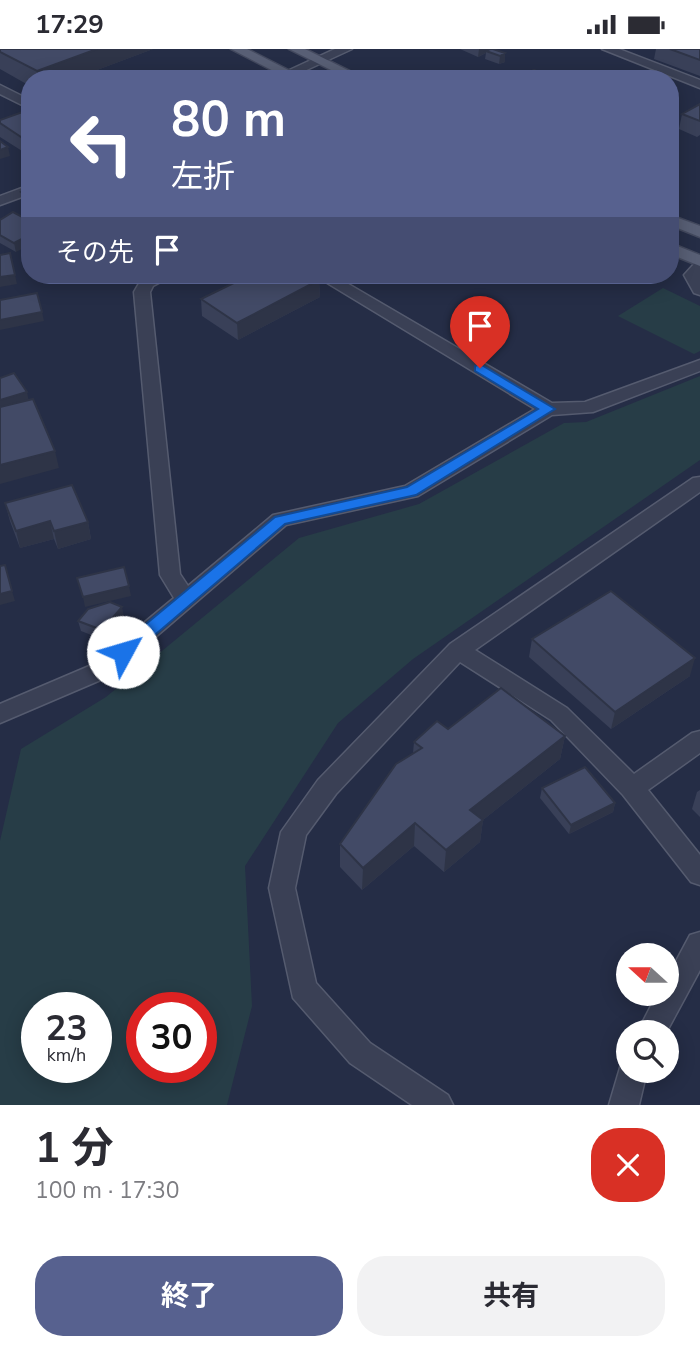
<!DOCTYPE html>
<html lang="ja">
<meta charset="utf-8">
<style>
:root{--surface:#fff;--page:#f2f2f3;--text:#2b2b33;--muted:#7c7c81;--accent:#57618f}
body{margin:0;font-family:"Nunito Sans","Noto Sans JP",sans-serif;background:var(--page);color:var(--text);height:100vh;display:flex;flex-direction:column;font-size:26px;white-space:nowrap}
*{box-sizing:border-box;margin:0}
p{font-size:23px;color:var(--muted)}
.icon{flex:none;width:38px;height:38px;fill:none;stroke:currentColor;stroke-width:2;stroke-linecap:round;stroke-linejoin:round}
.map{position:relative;height:1056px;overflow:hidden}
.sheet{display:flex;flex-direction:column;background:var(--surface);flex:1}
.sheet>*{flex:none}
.top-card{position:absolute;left:21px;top:21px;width:658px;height:214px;border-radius:28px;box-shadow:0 4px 18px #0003;background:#57618f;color:#fff;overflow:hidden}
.needle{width:46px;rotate:291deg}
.tools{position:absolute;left:616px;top:894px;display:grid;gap:14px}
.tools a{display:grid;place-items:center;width:63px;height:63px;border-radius:50%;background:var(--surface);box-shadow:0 4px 18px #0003;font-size:35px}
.speed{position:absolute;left:21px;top:943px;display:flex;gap:14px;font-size:35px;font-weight:700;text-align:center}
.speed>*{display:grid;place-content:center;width:91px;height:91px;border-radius:50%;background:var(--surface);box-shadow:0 4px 18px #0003;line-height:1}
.speed small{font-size:18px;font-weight:400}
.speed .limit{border:10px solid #d22;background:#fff;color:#111}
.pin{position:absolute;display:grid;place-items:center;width:60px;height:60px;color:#fff;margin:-72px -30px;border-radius:50% 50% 50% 0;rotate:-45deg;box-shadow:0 0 7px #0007}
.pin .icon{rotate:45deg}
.me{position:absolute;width:77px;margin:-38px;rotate:51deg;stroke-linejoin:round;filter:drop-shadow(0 0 5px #0008)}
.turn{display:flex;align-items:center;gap:24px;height:147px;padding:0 35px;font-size:32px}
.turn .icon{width:91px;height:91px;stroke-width:2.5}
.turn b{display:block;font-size:49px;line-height:60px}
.then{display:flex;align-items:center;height:66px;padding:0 35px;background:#0003;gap:14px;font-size:26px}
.round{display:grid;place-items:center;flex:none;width:74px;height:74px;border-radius:28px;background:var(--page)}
.overview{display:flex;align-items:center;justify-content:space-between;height:119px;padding:0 35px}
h1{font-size:42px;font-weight:700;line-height:52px}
.primary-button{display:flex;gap:14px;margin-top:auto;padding:14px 35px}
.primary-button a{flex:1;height:80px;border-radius:28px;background:var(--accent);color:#fff;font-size:28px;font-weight:700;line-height:80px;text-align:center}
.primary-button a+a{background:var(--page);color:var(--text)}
.status{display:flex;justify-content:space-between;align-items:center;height:49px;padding:0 35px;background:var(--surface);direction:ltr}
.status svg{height:19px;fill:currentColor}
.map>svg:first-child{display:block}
.green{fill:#273d47;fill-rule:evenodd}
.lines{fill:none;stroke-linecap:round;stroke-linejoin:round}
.minor-casing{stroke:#555b6f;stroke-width:3}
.major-casing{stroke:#43495e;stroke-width:3}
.minor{fill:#3a4055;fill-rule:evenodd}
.major{fill:#585f75;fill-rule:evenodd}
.wall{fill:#394058}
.shaded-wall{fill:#2e3447}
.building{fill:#424a66;stroke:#2e3447;stroke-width:2}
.route{fill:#1a73e8;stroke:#114b97;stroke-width:2}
</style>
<div class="status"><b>17:29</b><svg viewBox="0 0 49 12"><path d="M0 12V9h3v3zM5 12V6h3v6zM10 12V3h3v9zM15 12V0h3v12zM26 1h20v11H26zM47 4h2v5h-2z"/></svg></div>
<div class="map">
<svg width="700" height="1056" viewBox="0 0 700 1056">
<rect width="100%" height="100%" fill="#252d46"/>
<g class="green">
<polygon points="663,239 700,257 700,302 694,305 618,267"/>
<path d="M700 327V411L413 610 338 674 245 817 252 957 227 1056H0V792L21 700 106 648 299 489 419 455 564 374 586 373ZM37 959H96V1018H37ZM142 959H201V1018H142Z"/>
</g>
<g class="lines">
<defs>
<g id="minor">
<polygon points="335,0 352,0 287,30 270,30"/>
<polygon points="602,0 619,0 700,31 700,39"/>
<polygon points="0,36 30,51 30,60 0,45"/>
<polygon points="30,136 30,145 0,156 0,147"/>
<polygon points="700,213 700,246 694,244 684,226 694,215"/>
<polygon points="153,226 174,226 153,237 150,243 180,525 188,537 273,466 405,437 535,360 314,226 333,226 552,354 585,353 700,311 700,322 593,363 552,366 418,447 286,476 110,627 0,674 0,655 94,615 174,549 160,526 134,243 141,231"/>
<polygon points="700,428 700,443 475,601 567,659 634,725 692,684 700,682 700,704 648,741 700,806 700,836 691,833 623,746 551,671 460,613 336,745 306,786 295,839 316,934 370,994 448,1046 453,1056 412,1056 350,1014 293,949 269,839 281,783 318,731 450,595 693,429"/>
<polygon points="700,883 700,921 666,984 637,984 657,945 667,945 667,929 690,886"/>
<polygon points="628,1009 628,1022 647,1022 639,1056 609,1056 622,1012"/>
</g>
<g id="major">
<polygon points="231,0 247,0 306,30 289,30"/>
<polygon points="289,0 305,0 366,30 349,30"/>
<polygon points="670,166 700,177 700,188 670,176"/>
<polygon points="670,194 700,206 700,217 670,205"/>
</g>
</defs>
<use href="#minor" class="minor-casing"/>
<use href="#major" class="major-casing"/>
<use href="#minor" class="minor"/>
<use href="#major" class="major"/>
</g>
<g class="wall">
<polygon points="0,0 153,0 73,30 30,30 30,37 0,20"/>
<polygon points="460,0 495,0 505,13 499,15 485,10 486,4 478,8"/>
<polygon points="656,0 700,0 700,27 654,10"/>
<polygon points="700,55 700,86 697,88 679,80 682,65"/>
<polygon points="30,62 30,107 0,88 0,71"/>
<polygon points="30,139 30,163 24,159 21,143"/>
<polygon points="13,163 16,203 0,194 0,171"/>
<polygon points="319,231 320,248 238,291 202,267 201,250"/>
<polygon points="5,454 88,473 91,490 58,500 54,490 20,499 10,472"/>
<polygon points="124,568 104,591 81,582 78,572"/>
<polygon points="532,590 690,627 611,680 529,608"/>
<polygon points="448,680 565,687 560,710 483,771 480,793 444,823 414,797 362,841 340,818 340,795 413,704 414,693"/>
<polygon points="542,739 615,754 613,763 569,785 540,749"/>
<polygon points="700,741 700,768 692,760 697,743"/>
</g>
<g class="shaded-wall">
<polygon points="97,0 153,0 73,30 38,30 37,22"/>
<polygon points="479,0 496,0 489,3 486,2 486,4 478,8"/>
<polygon points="505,4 505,13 499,15 500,7"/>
<polygon points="8,98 10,107 0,110 0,101"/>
<polygon points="30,186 30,196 16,203 14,194"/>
<polygon points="15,226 17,235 0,238 0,228"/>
<polygon points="319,231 320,248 238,291 237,274"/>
<polygon points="42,263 44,272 0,281 0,271"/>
<polygon points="27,343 29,353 0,362 0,351"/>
<polygon points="55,402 59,419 0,435 0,416"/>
<polygon points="50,472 54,490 20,499 16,482"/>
<polygon points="88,473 91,490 58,500 54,482"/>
<polygon points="129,537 131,547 85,558 83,548"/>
<polygon points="12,542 15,552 0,556 0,545"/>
<polygon points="122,558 124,568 104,591 102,581"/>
<polygon points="695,609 690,627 611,680 615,663"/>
<polygon points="565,687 560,710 483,771 480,793 444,823 446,801 470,761"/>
<polygon points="615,754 613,763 569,785 571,776"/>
<polygon points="415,774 414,797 362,841 363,819"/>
</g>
<g class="building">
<polygon points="0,0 97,0 37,22 0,3"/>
<polygon points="490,0 493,0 505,4 500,7 486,2"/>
<polygon points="670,0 700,0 700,11"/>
<polygon points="534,21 556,30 504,30 519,23 525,25"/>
<polygon points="700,55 700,72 682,65"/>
<polygon points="28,61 30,62 30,94 0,74 0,71"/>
<polygon points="0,92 8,98 0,101"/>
<polygon points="30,139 30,149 21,143"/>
<polygon points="13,163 30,172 30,186 14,194 0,186 0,171"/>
<polygon points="10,204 15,226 0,228 0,206"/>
<polygon points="250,226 310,226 319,231 237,274 201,250"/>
<polygon points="37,244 42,263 0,271 0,251"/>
<polygon points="14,324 27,343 0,351 0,329"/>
<polygon points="33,350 55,402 0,416 0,358"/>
<polygon points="72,436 88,473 54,482 50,472 16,482 5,454"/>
<polygon points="5,516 12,542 0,545 0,517"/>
<polygon points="124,518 129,537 83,548 77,529"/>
<polygon points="611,542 695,609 615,663 532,590"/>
<polygon points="110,553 122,558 102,581 78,572 88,560"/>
<polygon points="501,639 565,687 470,761 483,771 446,801 415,774 363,819 340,795 396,715 422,699 414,693 437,672 448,680"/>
<polygon points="585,718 615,754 571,776 542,739"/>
</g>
<polygon class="route" points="480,315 555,360 416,446 285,475 129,608 117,608 115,603 117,599 275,468 407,438 538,360 475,322 475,317"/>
</svg>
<div class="tools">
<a><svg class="needle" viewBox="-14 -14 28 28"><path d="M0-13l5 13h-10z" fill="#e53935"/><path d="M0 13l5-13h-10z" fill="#7c7c81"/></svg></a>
<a><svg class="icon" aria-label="search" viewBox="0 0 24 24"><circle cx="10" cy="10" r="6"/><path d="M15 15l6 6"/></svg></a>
</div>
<div class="speed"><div>23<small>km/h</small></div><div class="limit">30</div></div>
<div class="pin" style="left:480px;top:319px;background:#d93025"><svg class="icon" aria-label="arrive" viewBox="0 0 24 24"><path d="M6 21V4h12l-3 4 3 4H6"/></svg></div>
<svg class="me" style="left:123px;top:603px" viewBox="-20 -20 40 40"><circle r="19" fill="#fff"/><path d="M0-13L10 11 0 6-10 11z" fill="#1a73e8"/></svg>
<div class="top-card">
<div class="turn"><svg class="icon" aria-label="left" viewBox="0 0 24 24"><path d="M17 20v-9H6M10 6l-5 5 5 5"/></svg><div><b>80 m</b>左折</div></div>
<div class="then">その先<svg class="icon" aria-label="arrive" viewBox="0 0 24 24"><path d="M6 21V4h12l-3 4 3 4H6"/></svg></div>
</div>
</div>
<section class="sheet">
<div class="overview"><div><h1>1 分</h1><p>100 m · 17:30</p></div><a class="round" style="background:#d93025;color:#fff"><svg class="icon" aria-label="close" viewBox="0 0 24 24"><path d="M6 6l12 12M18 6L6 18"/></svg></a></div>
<div class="primary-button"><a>終了</a><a>共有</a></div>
</section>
